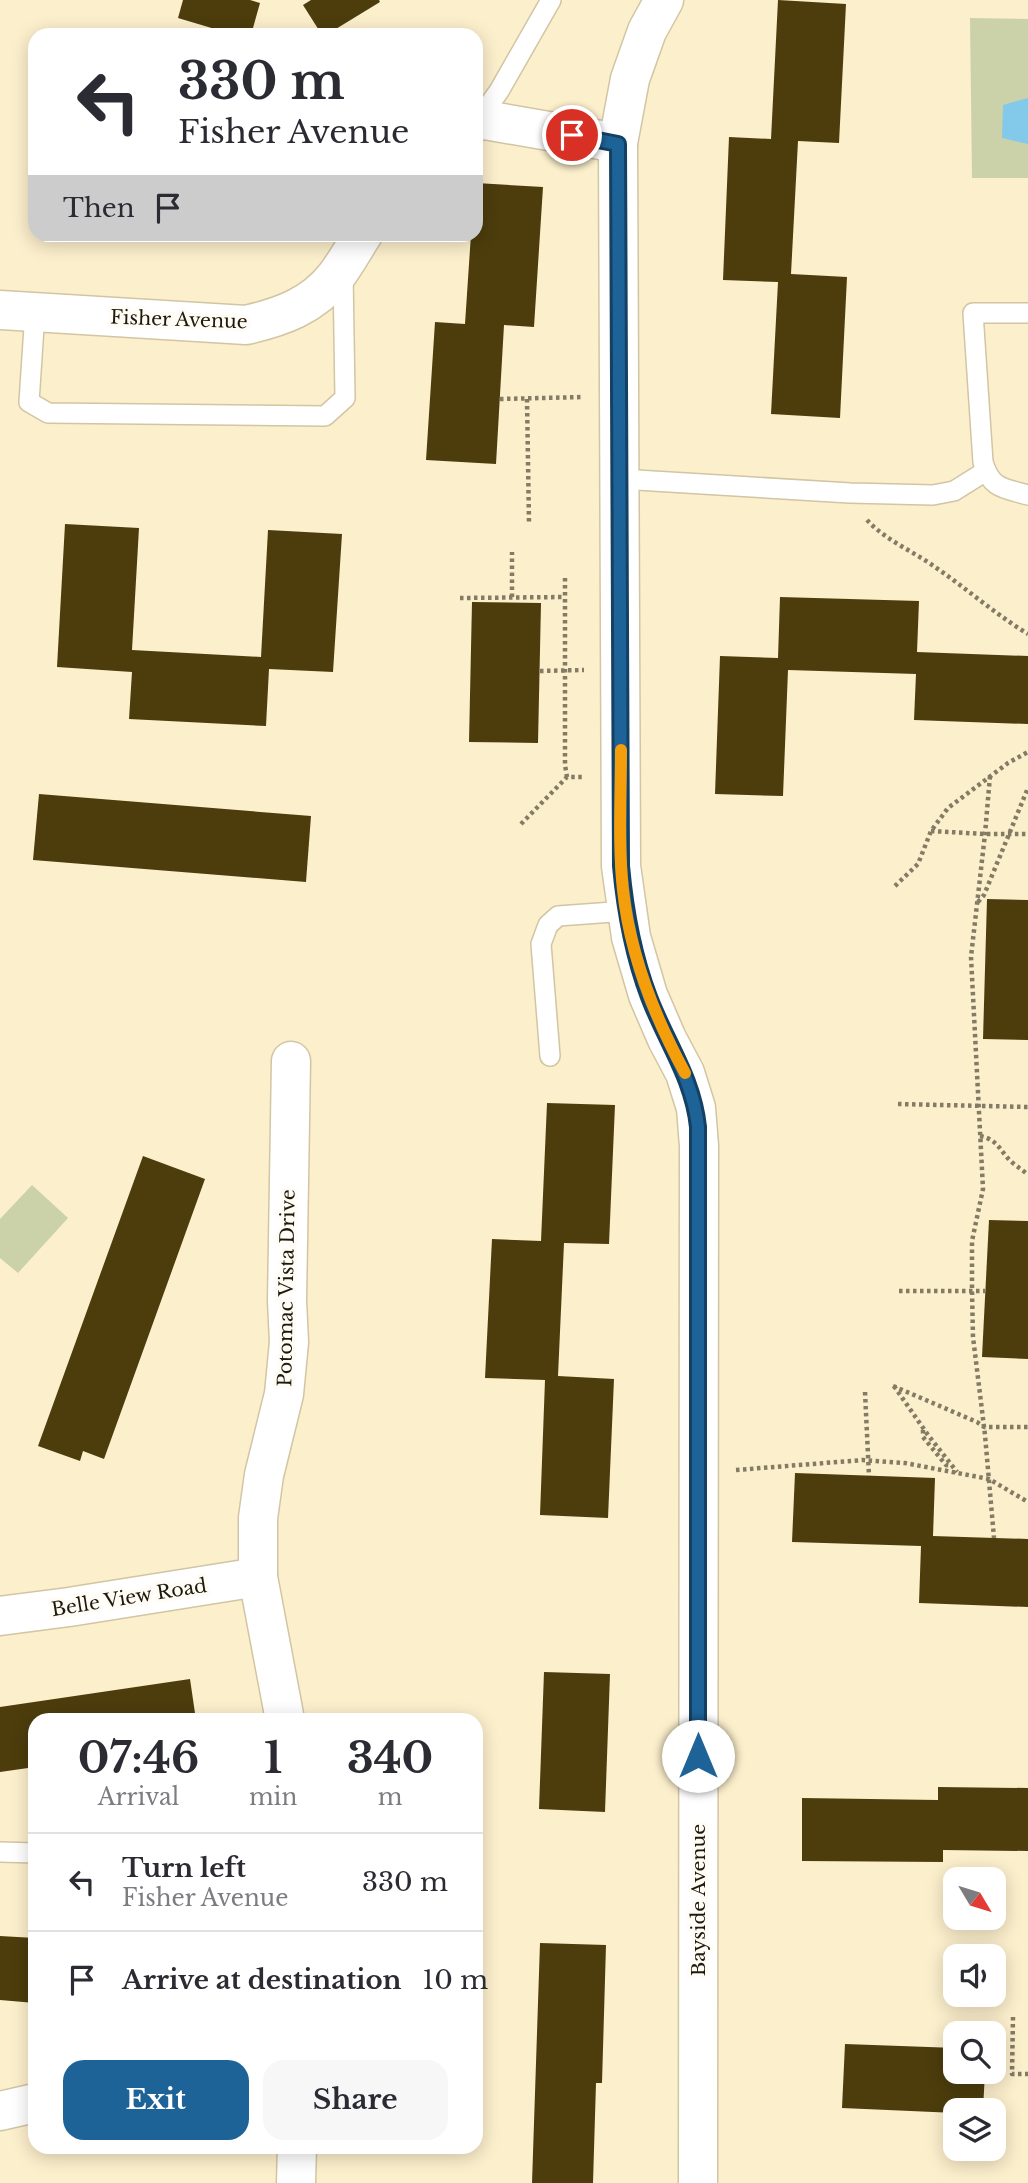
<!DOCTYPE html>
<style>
:root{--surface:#fff;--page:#f7f7f7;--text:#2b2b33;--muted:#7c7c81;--line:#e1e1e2;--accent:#1e6398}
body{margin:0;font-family:"Libre Baskerville",serif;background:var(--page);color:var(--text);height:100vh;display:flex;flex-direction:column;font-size:26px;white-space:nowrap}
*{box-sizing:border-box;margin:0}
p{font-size:23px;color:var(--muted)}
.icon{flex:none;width:38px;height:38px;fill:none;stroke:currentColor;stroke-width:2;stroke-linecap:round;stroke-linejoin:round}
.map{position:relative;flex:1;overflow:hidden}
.panel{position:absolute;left:28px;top:1713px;width:455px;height:441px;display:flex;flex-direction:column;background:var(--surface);border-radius:21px;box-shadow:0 4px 18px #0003}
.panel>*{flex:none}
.top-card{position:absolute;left:28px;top:28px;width:455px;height:214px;border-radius:21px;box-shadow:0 4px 18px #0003;background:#fff;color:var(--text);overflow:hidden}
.needle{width:46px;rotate:128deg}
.fabs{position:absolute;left:943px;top:1867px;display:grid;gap:14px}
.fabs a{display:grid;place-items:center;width:63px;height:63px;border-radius:14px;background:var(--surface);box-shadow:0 4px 18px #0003;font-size:35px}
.pin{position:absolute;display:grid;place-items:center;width:60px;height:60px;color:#fff;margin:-30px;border:4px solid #fff;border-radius:50%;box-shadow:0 2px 7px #0007}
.me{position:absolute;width:77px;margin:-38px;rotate:0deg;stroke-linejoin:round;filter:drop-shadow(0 0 5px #0008)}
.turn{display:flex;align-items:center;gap:24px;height:147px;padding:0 35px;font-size:32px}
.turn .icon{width:91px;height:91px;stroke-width:2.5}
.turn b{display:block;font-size:49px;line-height:60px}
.then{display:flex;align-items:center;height:66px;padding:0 35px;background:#0003;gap:14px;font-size:26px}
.eta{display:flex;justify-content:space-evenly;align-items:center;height:119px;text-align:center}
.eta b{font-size:42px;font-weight:800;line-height:49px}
.action{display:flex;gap:14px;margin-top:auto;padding:14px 35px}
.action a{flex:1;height:80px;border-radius:21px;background:var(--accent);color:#fff;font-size:28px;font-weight:800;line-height:80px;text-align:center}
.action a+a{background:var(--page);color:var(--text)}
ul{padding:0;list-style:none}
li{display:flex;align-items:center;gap:21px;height:98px;padding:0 35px;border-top:2px solid var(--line)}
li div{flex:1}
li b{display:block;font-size:26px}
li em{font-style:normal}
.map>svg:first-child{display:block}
.green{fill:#cbd2aa}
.water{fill:#83c9e9}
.building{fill:#4d3d0d}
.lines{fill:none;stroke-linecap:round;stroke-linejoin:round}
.service-casing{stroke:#d2c5a4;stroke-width:22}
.minor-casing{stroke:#d2c5a4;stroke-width:41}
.path{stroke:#847b65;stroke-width:4.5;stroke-dasharray:3.5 3.5;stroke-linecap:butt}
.service{stroke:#fff;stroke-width:19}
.minor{stroke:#fff;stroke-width:38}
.route-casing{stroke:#144063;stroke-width:18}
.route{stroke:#1e6398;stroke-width:12}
.slow{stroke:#f59e0b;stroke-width:12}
.labels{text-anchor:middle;stroke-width:7;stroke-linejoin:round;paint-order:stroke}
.street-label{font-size:19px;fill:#1e190d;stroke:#fffcf6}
</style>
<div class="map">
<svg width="1028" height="2183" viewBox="0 0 1028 2183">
<rect width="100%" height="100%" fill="#fcefcc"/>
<g class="green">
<polygon points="970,18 1028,19 1028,178 972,178"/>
<polygon points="32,1185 68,1218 18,1273 0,1258 0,1219"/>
</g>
<polygon class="water" points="1028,98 1028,144 1002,138 1003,105"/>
<g class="building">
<polygon points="183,0 250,0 260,3 251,35 235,35 178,18"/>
<polygon points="311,0 379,0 380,2 326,35 322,35 303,5"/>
<polygon points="778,0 846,4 839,143 798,141 791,274 847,277 840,418 771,414 778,282 723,280 729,137 771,139"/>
<polygon points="476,183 543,187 534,327 504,325 496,464 426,460 435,322 465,324 471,234 476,234"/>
<polygon points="65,524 139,528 132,650 261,657 268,530 342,534 333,672 269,669 266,726 129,719 132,672 57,667"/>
<polygon points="780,597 919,601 917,652 1028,656 1028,724 914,720 916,674 788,670 783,796 715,794 720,656 778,658"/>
<polygon points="472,602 541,603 538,743 469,742"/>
<polygon points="39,794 311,816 306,882 33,860"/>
<polygon points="987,899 1028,900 1028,1040 983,1039"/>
<polygon points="547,1103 615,1105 609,1244 564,1243 558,1376 614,1379 608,1518 540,1515 545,1380 485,1378 492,1239 541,1241"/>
<polygon points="143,1156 205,1179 104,1459 83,1451 80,1461 38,1446"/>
<polygon points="989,1220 1028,1221 1028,1359 982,1357"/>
<polygon points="795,1473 935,1478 933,1536 1028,1539 1028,1607 919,1603 921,1546 792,1542"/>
<polygon points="544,1672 610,1674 605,1812 539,1809"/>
<polygon points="190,1679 196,1720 35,1720 35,1767 0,1772 0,1707"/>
<polygon points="938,1787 1028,1788 1028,1851 943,1850 943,1862 802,1861 802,1798 938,1800"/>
<polygon points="0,1936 35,1938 35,2003 0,2000"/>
<polygon points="540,1943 606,1945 602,2083 596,2083 593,2183 532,2183"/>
<polygon points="845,2044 956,2048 956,2072 985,2072 983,2110 956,2110 956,2113 842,2108"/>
</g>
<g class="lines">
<defs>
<g id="service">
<polyline points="479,119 499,91 551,0"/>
<polyline points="35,312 29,402 48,413 325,416 345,398 343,273"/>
<path d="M1028 313H973L983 462C991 489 1003 488 1028 495"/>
<polyline points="620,479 850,493 933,495 954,491 986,471"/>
<polyline points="550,1056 541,944 548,925 558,916 627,911"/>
<polyline points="0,1852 35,1853"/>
</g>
<g id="minor">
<polyline points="664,0 647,31 630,79 618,143 621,866 631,937 648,995 667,1039 685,1073 696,1108 699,1146 698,2183"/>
<polyline points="476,122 479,119 618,143"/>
<path d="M0 310 246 325C281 317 313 306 336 276 346 263 354 248 363 234"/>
<polyline points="0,1616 69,1607 258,1577"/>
<polyline points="285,1720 258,1577 258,1518 264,1475 284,1394 289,1342 287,1301 291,1061"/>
<polyline points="0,2111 35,2103"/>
<polyline points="296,2183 297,2147"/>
</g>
</defs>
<use href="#service" class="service-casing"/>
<use href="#minor" class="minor-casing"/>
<g class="path">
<polyline points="500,399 583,397"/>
<polyline points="527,399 529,523"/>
<path d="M867 520C885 540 913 551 935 567 966 588 995 614 1028 634"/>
<polyline points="565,578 565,765 567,777"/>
<polyline points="512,597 512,552"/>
<polyline points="460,598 565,597"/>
<polyline points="540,671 584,670"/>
<polyline points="990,776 985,834 971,957 983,1189 972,1241 972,1290 973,1337 985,1435 994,1538"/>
<polyline points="521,824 567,777 585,777"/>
<polyline points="931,831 985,834 1028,834"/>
<polyline points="895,886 918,864 931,831 948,808 1008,763 1028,752"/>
<polyline points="978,902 984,895 1028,788"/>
<polyline points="898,1104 1028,1107"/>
<path d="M980 1136C1000 1140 1000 1153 1014 1164 1019 1168 1024 1171 1028 1175"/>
<polyline points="899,1291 985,1291"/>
<polyline points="893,1386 977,1422 984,1427 1028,1427"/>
<polyline points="894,1386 928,1435 957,1472"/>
<polyline points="865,1392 869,1476"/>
<polyline points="923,1430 923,1437 946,1465 952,1466"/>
<polyline points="736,1470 863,1460 905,1463 989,1479 1028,1502"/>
<polyline points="1013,2017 1012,2074 1028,2074"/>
</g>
<use href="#service" class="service"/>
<use href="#minor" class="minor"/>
</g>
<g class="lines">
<defs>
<path id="route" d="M572 135 618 144 621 866C625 910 633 955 649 997 666 1042 693 1078 698 1127V1756"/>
</defs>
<use href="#route" class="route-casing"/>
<use href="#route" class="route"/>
<path class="slow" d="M621 750C621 796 618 844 623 890 630 955 654 1016 685 1073"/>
</g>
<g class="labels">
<g class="street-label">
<text transform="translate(179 319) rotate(2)" y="7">Fisher Avenue</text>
<text transform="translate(286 1288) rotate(-89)" y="7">Potomac Vista Drive</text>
<text transform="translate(129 1597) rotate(-9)" y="7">Belle View Road</text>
<text transform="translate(698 1900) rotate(-90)" y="7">Bayside Avenue</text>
</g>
</g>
</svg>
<div class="fabs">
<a><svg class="needle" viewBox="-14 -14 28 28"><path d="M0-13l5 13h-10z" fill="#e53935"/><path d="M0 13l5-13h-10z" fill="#7c7c81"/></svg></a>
<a><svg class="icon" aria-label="sound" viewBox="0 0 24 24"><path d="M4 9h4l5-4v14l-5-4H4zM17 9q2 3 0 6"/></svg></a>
<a><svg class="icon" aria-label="search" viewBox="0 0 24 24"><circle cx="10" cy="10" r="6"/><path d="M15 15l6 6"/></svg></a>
<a><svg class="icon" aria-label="layers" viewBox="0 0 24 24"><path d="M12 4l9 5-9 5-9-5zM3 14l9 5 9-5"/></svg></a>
</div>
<div class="pin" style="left:572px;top:135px;background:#d93025"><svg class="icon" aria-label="arrive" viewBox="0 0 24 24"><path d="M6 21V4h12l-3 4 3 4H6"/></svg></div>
<svg class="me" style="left:698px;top:1756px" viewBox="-20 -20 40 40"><circle r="19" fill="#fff"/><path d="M0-13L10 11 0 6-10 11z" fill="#1e6398"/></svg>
<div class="top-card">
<div class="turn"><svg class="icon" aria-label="left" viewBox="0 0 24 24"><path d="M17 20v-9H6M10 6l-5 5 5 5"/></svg><div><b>330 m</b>Fisher Avenue</div></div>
<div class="then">Then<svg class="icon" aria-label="arrive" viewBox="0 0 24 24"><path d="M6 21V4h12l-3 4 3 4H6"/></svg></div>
</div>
<section class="panel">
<div class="eta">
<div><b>07:46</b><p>Arrival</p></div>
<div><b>1</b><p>min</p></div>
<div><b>340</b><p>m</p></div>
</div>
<ul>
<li><svg class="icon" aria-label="left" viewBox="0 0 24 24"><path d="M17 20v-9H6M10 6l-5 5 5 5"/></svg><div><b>Turn left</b><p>Fisher Avenue</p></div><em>330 m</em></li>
<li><svg class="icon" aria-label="arrive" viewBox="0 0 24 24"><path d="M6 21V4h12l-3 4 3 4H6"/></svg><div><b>Arrive at destination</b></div><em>10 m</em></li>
</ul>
<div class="action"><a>Exit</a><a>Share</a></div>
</section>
</div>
